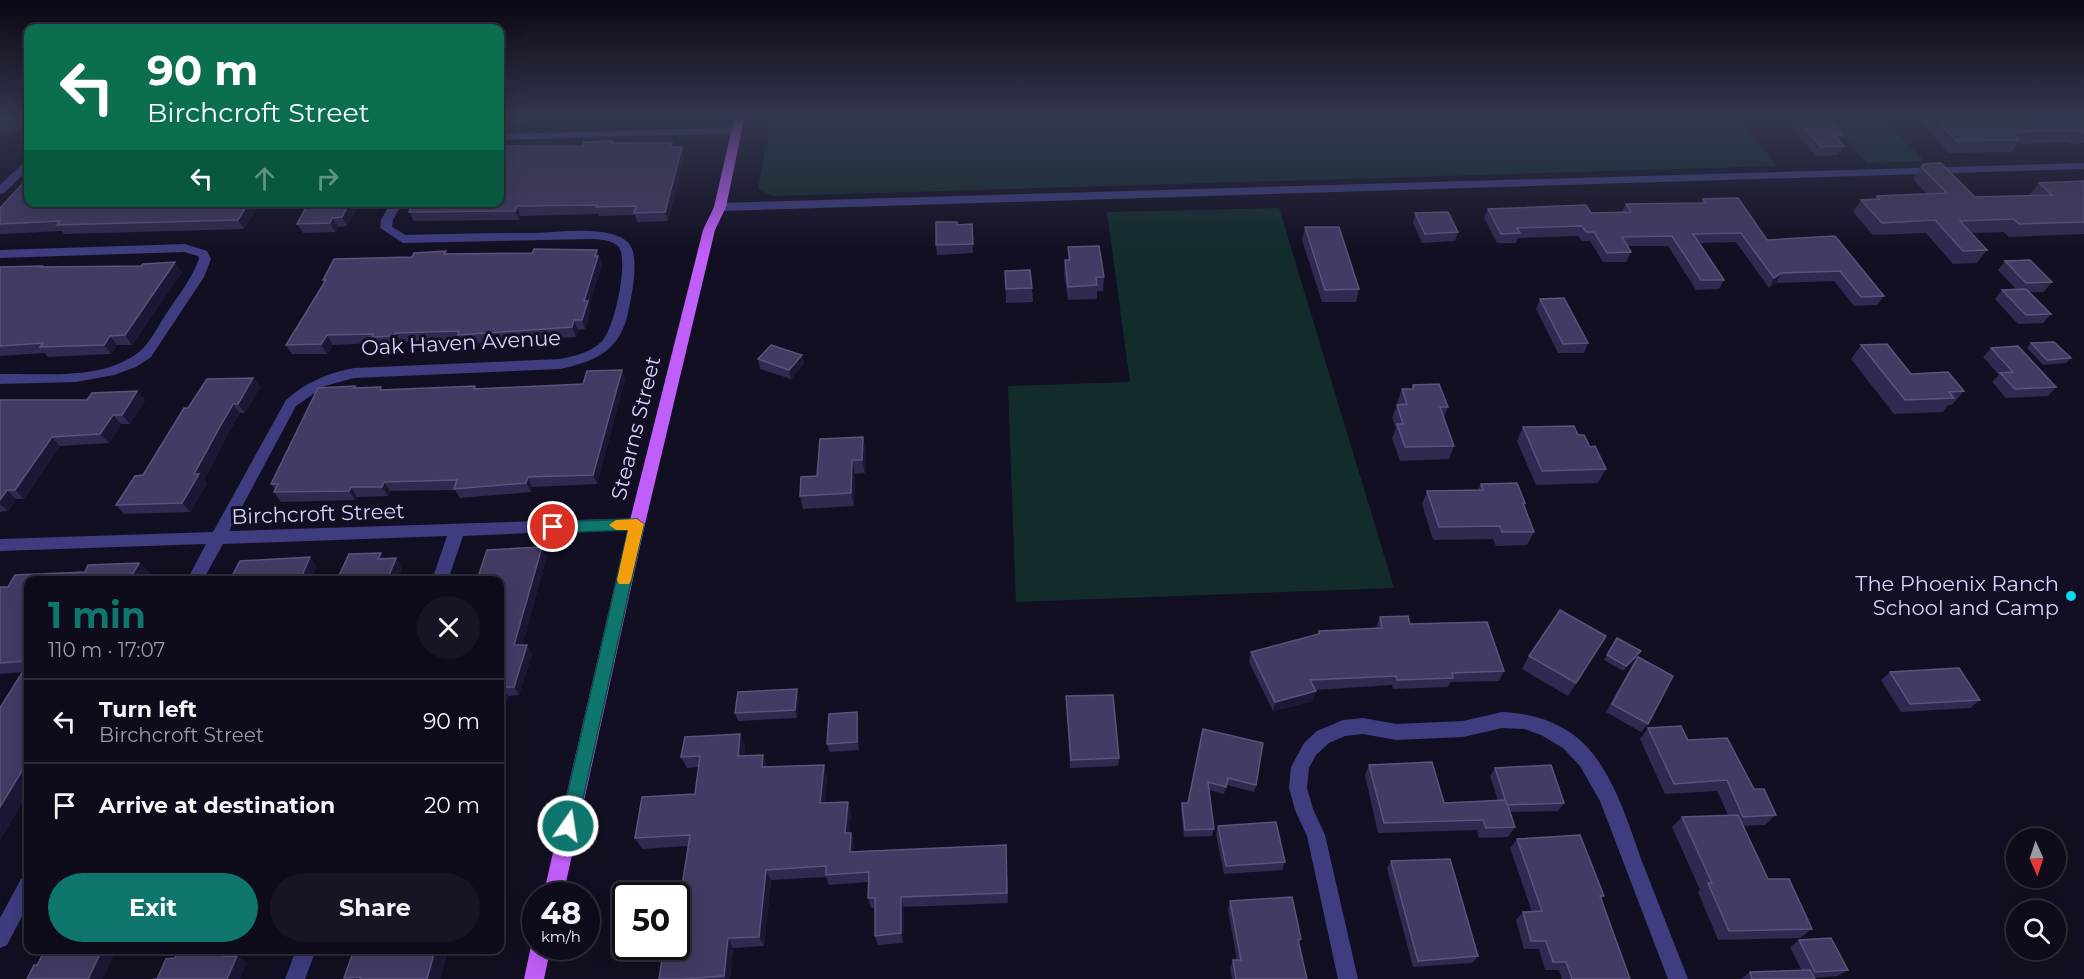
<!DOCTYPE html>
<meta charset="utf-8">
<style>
:root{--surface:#0e0b1a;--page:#171423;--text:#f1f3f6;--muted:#9b9ba2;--line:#2e2b39;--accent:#0f766e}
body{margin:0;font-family:Montserrat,sans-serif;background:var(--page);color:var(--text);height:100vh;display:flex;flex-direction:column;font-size:22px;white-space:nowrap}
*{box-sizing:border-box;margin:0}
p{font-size:20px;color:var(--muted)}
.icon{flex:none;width:33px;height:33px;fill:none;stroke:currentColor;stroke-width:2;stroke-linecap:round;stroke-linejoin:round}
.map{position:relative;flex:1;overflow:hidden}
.details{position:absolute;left:24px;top:576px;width:480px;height:378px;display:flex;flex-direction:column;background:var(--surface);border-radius:12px;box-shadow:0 6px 24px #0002,0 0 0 2px var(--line)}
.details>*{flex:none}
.guide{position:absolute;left:24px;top:24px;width:480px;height:183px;border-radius:12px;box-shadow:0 6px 24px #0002,0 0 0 2px var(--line);background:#0b6e4f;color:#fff;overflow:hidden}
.needle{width:39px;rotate:177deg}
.controls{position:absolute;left:2006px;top:828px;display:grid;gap:12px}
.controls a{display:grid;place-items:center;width:60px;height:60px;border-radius:50%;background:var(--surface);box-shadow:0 6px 24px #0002,0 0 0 2px var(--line);font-size:30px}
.speed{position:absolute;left:522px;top:882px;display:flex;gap:12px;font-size:30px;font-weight:700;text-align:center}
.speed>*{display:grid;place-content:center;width:78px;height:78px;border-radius:50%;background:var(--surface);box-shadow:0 6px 24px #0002,0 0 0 2px var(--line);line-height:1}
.speed small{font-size:15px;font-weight:400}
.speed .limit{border:3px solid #111;border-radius:9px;background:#fff;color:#111}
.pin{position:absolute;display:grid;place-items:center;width:51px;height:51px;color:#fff;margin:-26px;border:3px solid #fff;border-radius:50%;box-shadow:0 2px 6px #0007}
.me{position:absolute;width:66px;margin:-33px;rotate:13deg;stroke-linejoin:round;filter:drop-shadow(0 0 4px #0008)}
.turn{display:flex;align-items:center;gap:21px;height:126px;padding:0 24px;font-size:27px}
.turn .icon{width:78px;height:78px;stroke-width:2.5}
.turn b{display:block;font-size:42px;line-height:51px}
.lanes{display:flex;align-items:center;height:57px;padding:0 24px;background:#0003;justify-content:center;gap:30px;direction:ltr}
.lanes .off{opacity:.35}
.round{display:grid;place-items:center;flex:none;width:63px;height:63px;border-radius:32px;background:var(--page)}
.headline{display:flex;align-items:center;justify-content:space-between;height:102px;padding:0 24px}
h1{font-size:36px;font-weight:700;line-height:45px;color:var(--accent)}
.cta{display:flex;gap:12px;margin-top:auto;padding:12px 24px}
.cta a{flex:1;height:69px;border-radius:36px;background:var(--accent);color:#fff;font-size:24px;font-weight:700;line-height:69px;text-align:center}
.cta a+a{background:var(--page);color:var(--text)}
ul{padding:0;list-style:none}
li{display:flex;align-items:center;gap:18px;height:84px;padding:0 24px;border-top:2px solid var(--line)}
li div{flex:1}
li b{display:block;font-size:22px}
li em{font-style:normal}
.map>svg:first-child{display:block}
.green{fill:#122c2c}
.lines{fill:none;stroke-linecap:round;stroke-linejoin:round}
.minor{fill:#3f3c80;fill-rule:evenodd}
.major{fill:#c05ef9;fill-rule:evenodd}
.wall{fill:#312950}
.shaded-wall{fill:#1d1736}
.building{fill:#423b63;stroke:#5a537b;stroke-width:1.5}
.route{fill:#0f766e;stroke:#0a4d48;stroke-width:1.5}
.slow{fill:#f59e0b}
.poi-dot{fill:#0ad8f2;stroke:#120f22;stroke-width:2}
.labels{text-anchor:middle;stroke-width:6;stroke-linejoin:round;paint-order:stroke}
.street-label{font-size:21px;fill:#d7d2fd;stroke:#120f22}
.poi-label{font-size:21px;fill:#d7d2fd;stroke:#120f22;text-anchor:end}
</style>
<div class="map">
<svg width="2084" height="979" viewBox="0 0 2084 979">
<rect width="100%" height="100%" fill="#120f22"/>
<g class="green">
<polygon points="772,115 1736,115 1777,166 772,196 758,189"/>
<polygon points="1823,115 1879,115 1924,161 1867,163"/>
<polygon points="1279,208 1394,588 1016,602 1008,386 1130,382 1107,212"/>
</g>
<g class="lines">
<g class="minor">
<polygon points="736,128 741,131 740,133 500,140 500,134"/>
<polygon points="28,161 28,170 4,193 0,194 0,185 24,162"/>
<polygon points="2084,163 2084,169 720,211 714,207 720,203"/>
<path d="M391 202H403L393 220 392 227 406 235C448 234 491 233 533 233 556 232 579 229 602 232 612 234 624 236 630 245 640 260 631 300 627 317 618 352 593 362 560 369L354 378 325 386 296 406 229 531 637 518 642 520 645 524 642 528 463 536 448 580H432L447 536 223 544 203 580H187L206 544 0 551V539L213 532 286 400C306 382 328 373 354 368L560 359C575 356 592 352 602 341 614 329 630 259 618 246 611 240 600 239 591 239L403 243 380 228 381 220Z"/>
<path d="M185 244 207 251 211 259 204 277 151 357 136 367 114 375 76 382 0 384V374C44 373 102 381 139 352 150 343 158 326 166 314 178 296 191 280 199 259L198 256 184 252 0 258V250Z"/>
<path d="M1502 712C1528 713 1554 720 1575 736 1611 763 1628 823 1643 864 1658 902 1673 941 1688 979H1668L1600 801 1580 766 1563 748 1541 735 1524 729 1502 728 1463 737 1396 740 1363 734 1345 736 1329 743 1316 755 1309 768 1307 788 1313 809 1325 835 1358 979H1338L1307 836 1295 810 1289 788 1291 767 1304 743 1317 731 1343 720 1363 718 1396 724 1463 721Z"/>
<polygon points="28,876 28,905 7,945 0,948 0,918 21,879"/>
<polygon points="296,950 316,950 305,979 285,979"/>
</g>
<g class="major">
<polygon points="735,115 745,115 726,207 715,230 645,524 563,896 543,896 629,524 703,230 714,207"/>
<polygon points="536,938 536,946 551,946 544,979 524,979 531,946"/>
</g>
</g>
<g class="wall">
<polygon points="0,115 28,115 28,130 4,133 0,127"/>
<polygon points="500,115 523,115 521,118 500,119"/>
<polygon points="1914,115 2084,115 2084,143 2071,144 2069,142 2017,144 2011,152 1949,153"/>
<polygon points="1796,117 1843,135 1839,141 1844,146 1838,155 1816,156 1791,127"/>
<polygon points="614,143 682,147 684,156 668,221 637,222 635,215 599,216 599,214 520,216 519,220 414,221 409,212 583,146"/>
<polygon points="1921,167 1975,197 2030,195 2039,183 2084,181 2084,234 2009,237 2004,232 1971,233 1987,250 1977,263 1953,264 1926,233 1873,235 1853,212 1861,200 1875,199 1877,196 1927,194 1913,179"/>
<polygon points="1703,199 1767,240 1835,236 1884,296 1877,305 1854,306 1834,281 1776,283 1769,288 1736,242 1700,243 1724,280 1719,289 1696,290 1668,246 1627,246 1631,252 1626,262 1603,262 1590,241 1582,241 1578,236 1518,238 1516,243 1497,243 1484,218 1488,209 1591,213 1622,212 1626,204 1701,203"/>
<polygon points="309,202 360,202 347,226 338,227 335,232 303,233 297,224"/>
<polygon points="258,207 244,229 64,234 62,231 0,234 0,208"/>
<polygon points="1415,213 1458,232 1455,241 1422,243 1413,223"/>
<polygon points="972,224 973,253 937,255 936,245 957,225"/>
<polygon points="1305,227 1359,289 1356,302 1322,302 1302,240"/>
<polygon points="1068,247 1104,277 1103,291 1097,291 1097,299 1068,300 1064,274 1065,260 1068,260"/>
<polygon points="597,250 602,265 589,305 591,310 585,329 578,330 576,337 462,344 460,340 401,342 399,345 377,346 375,343 333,345 327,354 292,354 286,345 324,282 323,280 412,257 447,254 532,253"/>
<polygon points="2005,261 2052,282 2044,292 2029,292 2051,314 2043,323 2018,324 1995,299 2002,290 2016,289 1998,270"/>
<polygon points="0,267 43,267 182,272 132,345 117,345 111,354 48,357 45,353 0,356"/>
<polygon points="1005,271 1032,288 1033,302 1006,303"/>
<polygon points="1540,299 1588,343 1584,353 1558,353 1536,309"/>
<polygon points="2031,343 2071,358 2066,363 2043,365 2027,348"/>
<polygon points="1861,345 1911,374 1964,391 1952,405 1948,405 1943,412 1894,414 1851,359"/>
<polygon points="1991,348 2056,387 2048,396 2006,398 1992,382 1999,375 1983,357"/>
<polygon points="802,355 804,364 791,379 760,369 758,359"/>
<polygon points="622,370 625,379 597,484 532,487 531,492 460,498 455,490 390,491 388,496 357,497 355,500 281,502 274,492 275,490 271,484 355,386 357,388 383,390 475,386 477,389 583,384"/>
<polygon points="253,378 260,387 245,413 240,413 229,432 204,480 207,483 190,512 124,514 116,505 143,475 188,408"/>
<polygon points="1413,385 1448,407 1444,417 1454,446 1449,459 1400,461 1392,438 1396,428 1392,418 1397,405 1398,405 1397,403 1402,389 1411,389"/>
<polygon points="137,391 145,400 130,424 121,424 109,443 60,446 24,499 16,499 8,511 0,512 0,400 87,400"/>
<polygon points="1523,427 1578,435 1590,447 1606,469 1598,483 1536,485 1517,441"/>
<polygon points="866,450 865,473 855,474 854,506 803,509 800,496 817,476"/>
<polygon points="1481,484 1525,503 1524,506 1534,532 1527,545 1496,546 1493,539 1433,540 1422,504 1427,491 1478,490"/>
<polygon points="547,556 522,645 532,654 519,695 508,696 500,724 500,580"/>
<polygon points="139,563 149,573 145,580 28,580 28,793 0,840 0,708 23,672 0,674 0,587 8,587 15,575 85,572 88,565"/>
<polygon points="1380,617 1410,624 1504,671 1499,681 1451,682 1448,687 1393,689 1392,685 1315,690 1313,701 1273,711 1249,662 1251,652 1317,635 1319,631 1376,628"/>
<polygon points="1606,636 1568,696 1522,669 1529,656"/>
<polygon points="1617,638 1638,656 1623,671 1604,660"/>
<polygon points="1638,657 1648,724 1641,732 1606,712 1632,665"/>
<polygon points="1890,672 1980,700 1970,708 1901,712 1881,680"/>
<polygon points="1066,696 1119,758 1118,766 1070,768"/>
<polygon points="799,697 797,718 738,721 735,713"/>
<polygon points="857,712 859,720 859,750 830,752 827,744"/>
<polygon points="1648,728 1688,740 1754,789 1776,815 1765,825 1743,826 1768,879 1812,929 1800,938 1718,940 1698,892 1700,890 1672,827 1682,817 1728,815 1717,791 1665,794 1640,739"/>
<polygon points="1203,729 1256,785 1254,792 1227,785 1224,794 1209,790 1214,829 1212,836 1184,837 1181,810 1182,803 1188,803"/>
<polygon points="745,746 744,756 767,767 827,776 825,803 848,802 851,813 849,833 851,833 854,844 854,851 1006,845 1008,903 904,907 903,943 878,945 875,936 875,908 871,908 868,898 869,882 829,885 826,877 771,880 764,946 733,948 730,979 659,979 676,946 688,846 642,849 635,838 695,794 699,767 687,768 681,757"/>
<polygon points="1369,765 1444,803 1498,801 1490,776 1495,768 1564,803 1558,811 1510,812 1515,827 1508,837 1479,838 1477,830 1378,833 1365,775"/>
<polygon points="1218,826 1285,862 1282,870 1224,874 1216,834"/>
<polygon points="1517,839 1604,896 1601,899 1630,979 1562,979 1559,970 1545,970 1539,949 1524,949 1516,920 1523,912 1532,912 1510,848"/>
<polygon points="1391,861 1478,956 1472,963 1413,967 1387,868"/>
<polygon points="1230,901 1301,939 1299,944 1307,979 1232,979 1230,968 1233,960 1237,960 1228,910"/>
<polygon points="1799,940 1848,970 1838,976 1814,978 1815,979 1741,979 1750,972 1802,971 1790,947"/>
<polygon points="45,950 120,950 119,953 37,965"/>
<polygon points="354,950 448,950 440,979 346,979 344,978"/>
</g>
<g class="shaded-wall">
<polygon points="682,147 684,156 668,221 665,212"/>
<polygon points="249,202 255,202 258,207 244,229 238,220"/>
<polygon points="350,202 360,202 347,226 342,217"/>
<polygon points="517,206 520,216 519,220 515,211"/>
<polygon points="332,218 338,227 335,232 330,223"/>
<polygon points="597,250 602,265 589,305 591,310 585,329 582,320 584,301"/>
<polygon points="175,262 182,272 132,345 125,335"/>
<polygon points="1781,273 1776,283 1769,288 1774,278"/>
<polygon points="574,320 578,330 576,337 572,327"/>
<polygon points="396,333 401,342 399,345 394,336"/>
<polygon points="327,335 333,345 327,354 321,344"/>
<polygon points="110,336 117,345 111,354 104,345"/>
<polygon points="802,355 804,364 791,379 789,370"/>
<polygon points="622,370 625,379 597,484 593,475"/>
<polygon points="253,378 260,387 245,413 238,404"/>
<polygon points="137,391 145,400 130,424 122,415"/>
<polygon points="233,404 240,413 229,432 204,480 207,483 190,512 182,503 194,474 222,423"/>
<polygon points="113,415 121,424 109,443 100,434"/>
<polygon points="52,437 60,446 24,499 15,490"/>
<polygon points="863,437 866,450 865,473 862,460"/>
<polygon points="852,460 855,474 854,506 851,493"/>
<polygon points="528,477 532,487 531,492 526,483"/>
<polygon points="384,482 390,491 388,496 382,487"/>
<polygon points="351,487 357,497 355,500 349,491"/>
<polygon points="7,490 16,499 8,511 0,504 0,500"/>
<polygon points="542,547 547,556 520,654 514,645"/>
<polygon points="381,553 387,562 378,559"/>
<polygon points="310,557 317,566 311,580 300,580"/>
<polygon points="396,558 403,567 397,580 387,580"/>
<polygon points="139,563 149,573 145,580 129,580"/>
<polygon points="527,645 532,654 519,695 514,687"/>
<polygon points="502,687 508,696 500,724 500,697"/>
<polygon points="797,689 799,697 797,718 795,710"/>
<polygon points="1316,691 1313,701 1273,711 1275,702"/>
<polygon points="857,712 859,720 859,750 857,742"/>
<polygon points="740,734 745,746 743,767 738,756"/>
<polygon points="763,755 767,766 766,778 762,767"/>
<polygon points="28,761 28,793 0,840 0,807"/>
<polygon points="824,765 827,776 824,814 820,803"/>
<polygon points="848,802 851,813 848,844 845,833"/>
<polygon points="851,833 854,844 854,862 850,852"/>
<polygon points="766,870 771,880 764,946 759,937"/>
<polygon points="901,897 904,907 903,943 901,933"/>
<polygon points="728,938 733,948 730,979 725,979 724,976"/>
<polygon points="102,950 108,950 115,953 103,979 88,979"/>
<polygon points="112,950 120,950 119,953"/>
<polygon points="225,950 238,950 233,963 223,956"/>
<polygon points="435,950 448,950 440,979 427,979"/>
<polygon points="237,956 247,962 240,979 227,979"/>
</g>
<g class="building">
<polygon points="0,115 28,115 28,116 0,119"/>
<polygon points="1932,115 2084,115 2084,132 2080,132 2077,130 2011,132 2019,140 1957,141"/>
<polygon points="1796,117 1827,117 1843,135 1834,135 1844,146 1821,147"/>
<polygon points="613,141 612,143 672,143 670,147 682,147 665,212 634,213 636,206 596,207 597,205 517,206 515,211 409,212 414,202 500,202 500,146 583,146 584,142"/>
<polygon points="1941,163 1975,197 2052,195 2039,183 2084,181 2084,222 2019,224 2014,219 1960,221 1987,250 1963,251 1935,220 1882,223 1861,200 1879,199 1877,196 1947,193 1921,167 1924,164"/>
<polygon points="28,178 28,202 249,202 238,220 57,225 60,221 0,224 0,208"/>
<polygon points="1738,198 1767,240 1835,236 1884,296 1861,297 1840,271 1781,273 1774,278 1741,233 1693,234 1724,280 1701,280 1672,236 1622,237 1631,252 1607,253 1594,232 1586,232 1582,226 1517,228 1520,233 1501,234 1488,209 1586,205 1591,213 1631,212 1626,204 1706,203 1703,199"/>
<polygon points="309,202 350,202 342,217 332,218 330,223 297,224"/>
<polygon points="1448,212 1458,232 1425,234 1415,213"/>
<polygon points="936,222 957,222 957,225 972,224 973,244 936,245"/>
<polygon points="1305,227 1339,227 1359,289 1325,290"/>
<polygon points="1099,246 1104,277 1096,277 1097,285 1068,287 1065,260 1070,260 1068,247"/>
<polygon points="534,249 597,250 595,256 598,256 584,301 588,301 582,320 574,320 572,327 458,335 459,331 396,333 394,336 372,337 373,334 327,335 321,344 286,345 326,280 323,280 334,259 412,257 414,253 446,251 444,254 532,253"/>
<polygon points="2030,260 2052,282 2026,283 2005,261"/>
<polygon points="175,262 125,335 110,336 104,345 40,347 43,343 0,346 0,267 42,266 41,267 141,266 143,264"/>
<polygon points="1030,270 1032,288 1006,289 1005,271"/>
<polygon points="2026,289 2051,314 2026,315 2002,290"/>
<polygon points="1564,298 1588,343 1563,344 1540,299"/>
<polygon points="2054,342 2071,358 2047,360 2031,343"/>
<polygon points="1887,344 1911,374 1948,372 1964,391 1949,392 1954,398 1905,400 1861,345"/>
<polygon points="771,345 802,355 789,370 758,359"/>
<polygon points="2018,346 2056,387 2015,389 2000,373 2013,372 1991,348"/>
<polygon points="622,370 593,475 528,477 526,483 454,489 457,480 384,482 382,487 351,487 349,491 274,492 278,484 271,484 318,388 355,386 354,388 381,387 380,390 475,386 474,389 583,384 587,371"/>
<polygon points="253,378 238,404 233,404 222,423 194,474 199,474 182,503 116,505 135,476 143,475 184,408 188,408 207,379"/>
<polygon points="1439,384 1448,407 1440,407 1454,446 1405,447 1397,424 1403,424 1397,405 1407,404 1402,389 1414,389 1413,385"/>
<polygon points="137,391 122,415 113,415 100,434 52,437 15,490 7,490 0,500 0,400 87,400 92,393"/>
<polygon points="1574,426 1578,435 1584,435 1590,447 1595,446 1606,469 1542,471 1523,427"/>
<polygon points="863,437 862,460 852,460 851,493 800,496 801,477 817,476 820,439"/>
<polygon points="1517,483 1525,503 1523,503 1534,532 1502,532 1500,526 1439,527 1427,491 1483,490 1481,484"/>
<polygon points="542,547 514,645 527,645 514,687 502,687 500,697 500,580 477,580 487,550"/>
<polygon points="381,553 378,559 396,558 387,580 337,580 349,554"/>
<polygon points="310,557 300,580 230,580 240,561"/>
<polygon points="139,563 129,580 28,580 28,661 0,663 0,587 8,587 15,575 85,572 88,565"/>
<polygon points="1560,610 1606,636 1576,683 1529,656"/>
<polygon points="1408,616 1410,624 1487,622 1504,671 1452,673 1453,678 1397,680 1396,676 1310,680 1316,691 1275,702 1251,652 1319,634 1319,631 1382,628 1380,617"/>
<polygon points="1617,638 1641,651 1626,666 1607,655"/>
<polygon points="1638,657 1673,676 1648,724 1612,704"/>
<polygon points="28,663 28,761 0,807 0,708"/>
<polygon points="1959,668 1980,700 1910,704 1890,672"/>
<polygon points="797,689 795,710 735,713 738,692"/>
<polygon points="1113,695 1119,758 1071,760 1066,696"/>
<polygon points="857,712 857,742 827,744 829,714"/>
<polygon points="1681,726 1688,740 1727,738 1754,789 1764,789 1776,815 1743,817 1727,780 1674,784 1648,728"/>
<polygon points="1203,729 1263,743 1256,785 1228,778 1226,787 1208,782 1214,829 1185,830 1182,803 1188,803"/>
<polygon points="740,734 738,756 763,755 762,767 824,765 820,803 848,802 845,833 851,833 850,852 1006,845 1007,893 901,897 901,933 875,936 875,898 868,898 869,872 826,875 826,866 766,870 759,937 728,938 724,976 682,979 659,979 664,946 676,946 676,924 690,835 635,838 642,797 695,794 700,756 681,757 685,737"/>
<polygon points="1432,762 1444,803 1506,800 1515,827 1486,828 1483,820 1384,823 1369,765"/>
<polygon points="1551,765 1564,803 1507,805 1495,768"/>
<polygon points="1738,815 1768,879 1789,879 1812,929 1729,931 1708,883 1712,883 1682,817"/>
<polygon points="1276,822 1285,862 1226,866 1218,826"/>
<polygon points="1580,835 1604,896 1600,896 1630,979 1572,979 1566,962 1553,962 1546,941 1531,941 1523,912 1542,911 1517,839"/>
<polygon points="1450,859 1478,956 1418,961 1391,861"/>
<polygon points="1292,897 1301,939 1298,940 1307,979 1236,979 1233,960 1241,960 1230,901"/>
<polygon points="1831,938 1848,970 1815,972 1799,940"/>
<polygon points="45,950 102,950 88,979 27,979 34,965 37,965"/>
<polygon points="179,950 225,950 223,956 237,956 227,979 153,979 157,979 166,959 175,958"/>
<polygon points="354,950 435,950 427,979 360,979 361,977 344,978"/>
<polygon points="1810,970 1815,979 1752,979 1750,972"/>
</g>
<linearGradient id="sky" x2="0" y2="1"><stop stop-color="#0a0813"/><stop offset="0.46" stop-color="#33374f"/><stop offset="1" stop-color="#33374f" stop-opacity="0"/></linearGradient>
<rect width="2084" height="252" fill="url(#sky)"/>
<polygon class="route" points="637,519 644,524 577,826 575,832 568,834 562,832 560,826 628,530 553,533 546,527 553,522"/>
<polygon class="slow" points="637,519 644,524 631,580 629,584 619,584 617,580 628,530 616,530 609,525 616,520"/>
<circle class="poi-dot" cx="2071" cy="596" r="6"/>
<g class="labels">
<g class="street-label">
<text transform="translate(461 343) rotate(-3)" y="7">Oak Haven Avenue</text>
<text transform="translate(636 428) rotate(-76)" y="7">Stearns Street</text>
<text transform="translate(318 514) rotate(-2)" y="7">Birchcroft Street</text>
</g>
<g class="poi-label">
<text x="2059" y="591">The Phoenix Ranch<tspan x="2059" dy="24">School and Camp</tspan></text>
</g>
</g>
</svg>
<div class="controls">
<a><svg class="needle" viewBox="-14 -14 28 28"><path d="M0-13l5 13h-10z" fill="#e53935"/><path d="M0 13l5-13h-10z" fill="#9b9ba2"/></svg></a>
<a><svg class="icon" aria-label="search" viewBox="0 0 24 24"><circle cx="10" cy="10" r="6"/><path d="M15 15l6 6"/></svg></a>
</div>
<div class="speed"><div>48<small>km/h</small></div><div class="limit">50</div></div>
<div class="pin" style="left:553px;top:527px;background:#d93025"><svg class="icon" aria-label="arrive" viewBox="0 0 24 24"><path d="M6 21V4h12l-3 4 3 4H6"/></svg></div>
<svg class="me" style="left:568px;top:826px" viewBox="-20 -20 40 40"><circle r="17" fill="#0f766e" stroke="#fff" stroke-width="3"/><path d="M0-11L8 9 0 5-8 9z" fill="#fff"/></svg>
<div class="guide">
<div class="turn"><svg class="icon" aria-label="left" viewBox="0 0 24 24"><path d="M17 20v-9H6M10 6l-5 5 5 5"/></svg><div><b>90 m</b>Birchcroft Street</div></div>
<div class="lanes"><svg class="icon" aria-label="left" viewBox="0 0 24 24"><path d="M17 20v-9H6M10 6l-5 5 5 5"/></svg><svg class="icon off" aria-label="ahead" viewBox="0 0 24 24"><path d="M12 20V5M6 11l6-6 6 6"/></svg><svg class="icon off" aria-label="right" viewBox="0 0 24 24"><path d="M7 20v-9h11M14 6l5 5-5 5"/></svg></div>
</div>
<section class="details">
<div class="headline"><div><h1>1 min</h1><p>110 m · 17:07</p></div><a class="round"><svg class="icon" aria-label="close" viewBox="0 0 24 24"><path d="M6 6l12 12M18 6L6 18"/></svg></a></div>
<ul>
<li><svg class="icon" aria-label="left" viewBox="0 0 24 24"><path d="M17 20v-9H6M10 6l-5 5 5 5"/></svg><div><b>Turn left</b><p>Birchcroft Street</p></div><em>90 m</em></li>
<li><svg class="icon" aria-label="arrive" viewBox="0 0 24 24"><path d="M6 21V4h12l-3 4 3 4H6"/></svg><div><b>Arrive at destination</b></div><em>20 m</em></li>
</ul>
<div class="cta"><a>Exit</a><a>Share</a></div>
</section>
</div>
